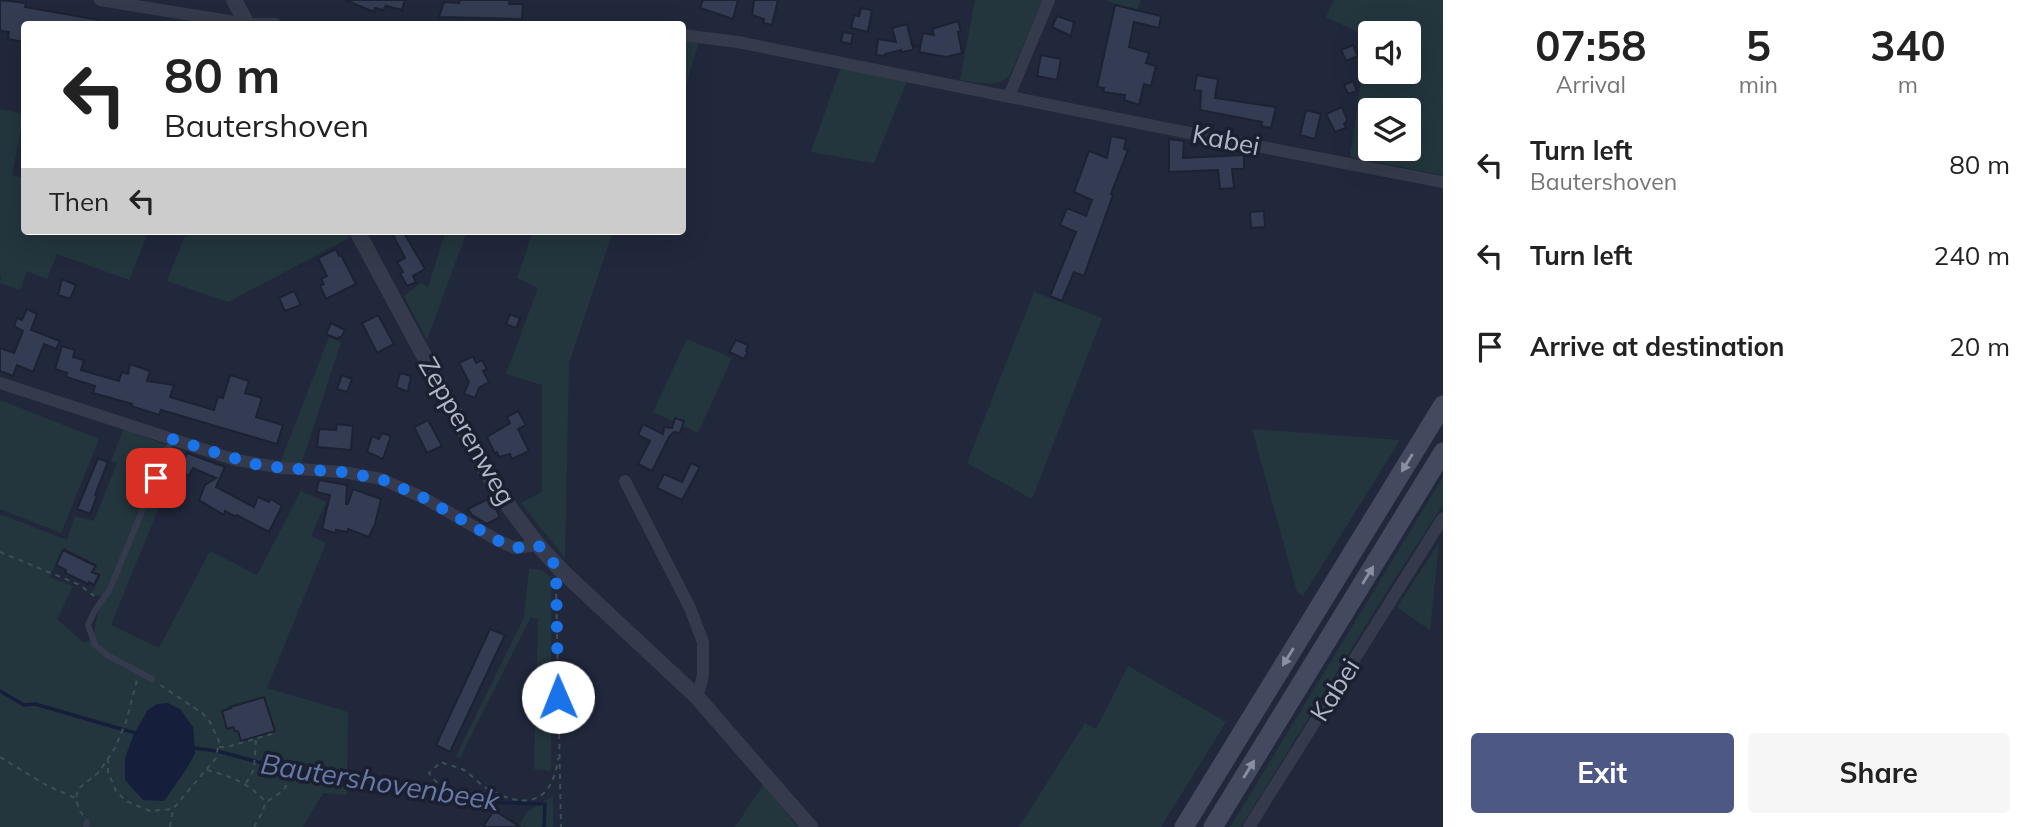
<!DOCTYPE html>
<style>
:root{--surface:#fff;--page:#f6f6f6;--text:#222;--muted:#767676;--accent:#4d5984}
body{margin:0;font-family:Mulish,sans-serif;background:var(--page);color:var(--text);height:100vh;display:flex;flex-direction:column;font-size:26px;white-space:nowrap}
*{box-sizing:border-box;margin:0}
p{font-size:23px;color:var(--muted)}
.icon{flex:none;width:38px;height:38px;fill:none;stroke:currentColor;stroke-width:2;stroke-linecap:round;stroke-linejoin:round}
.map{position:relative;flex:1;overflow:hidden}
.panel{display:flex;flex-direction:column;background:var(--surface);width:595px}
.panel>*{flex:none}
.banner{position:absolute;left:21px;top:21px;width:665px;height:214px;border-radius:7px;box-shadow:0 7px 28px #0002;background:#fff;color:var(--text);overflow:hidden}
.controls{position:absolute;left:1358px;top:21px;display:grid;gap:14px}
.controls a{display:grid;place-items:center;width:63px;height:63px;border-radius:7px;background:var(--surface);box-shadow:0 7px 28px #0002;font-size:35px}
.pin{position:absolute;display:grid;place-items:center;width:60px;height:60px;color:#fff;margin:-30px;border-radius:14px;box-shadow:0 4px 10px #0006}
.me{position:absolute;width:77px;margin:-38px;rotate:359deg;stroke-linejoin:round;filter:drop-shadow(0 0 5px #0008)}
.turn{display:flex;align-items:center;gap:24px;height:147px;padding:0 28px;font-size:32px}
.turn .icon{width:91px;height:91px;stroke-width:2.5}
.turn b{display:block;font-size:49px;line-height:60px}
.then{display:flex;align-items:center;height:66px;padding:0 28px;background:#0003;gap:14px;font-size:26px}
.eta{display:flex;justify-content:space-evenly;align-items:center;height:119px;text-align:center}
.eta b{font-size:42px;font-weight:700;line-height:49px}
.cta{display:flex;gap:14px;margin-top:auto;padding:14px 28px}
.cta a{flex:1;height:80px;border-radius:7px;background:var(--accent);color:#fff;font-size:28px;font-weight:700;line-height:80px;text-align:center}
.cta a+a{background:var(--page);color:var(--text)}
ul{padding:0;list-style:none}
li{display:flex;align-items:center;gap:21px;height:91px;padding:0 28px}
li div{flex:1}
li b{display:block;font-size:26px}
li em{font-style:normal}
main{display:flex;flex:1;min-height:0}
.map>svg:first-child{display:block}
.green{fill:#23363d;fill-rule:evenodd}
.water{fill:#151e3a}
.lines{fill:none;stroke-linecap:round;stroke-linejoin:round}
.stream{stroke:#151e3a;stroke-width:3.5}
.building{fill:#333c52;stroke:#1d2233;stroke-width:2}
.path{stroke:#3c4f55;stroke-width:2;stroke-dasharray:5 5;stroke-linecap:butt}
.service{stroke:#353b4c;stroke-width:6}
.minor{stroke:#353b4c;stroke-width:12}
.tertiary{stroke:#353b4c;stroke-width:16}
.secondary{stroke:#43495f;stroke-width:19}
.oneway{fill:#8a90a3}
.route{stroke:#1a73e8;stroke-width:12;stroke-dasharray:0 21.6}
.labels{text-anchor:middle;stroke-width:7;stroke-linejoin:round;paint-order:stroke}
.street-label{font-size:26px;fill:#b1b6c8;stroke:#1b2031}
.water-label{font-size:28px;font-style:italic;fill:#6879a8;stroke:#1b2031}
</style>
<main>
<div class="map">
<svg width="1443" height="827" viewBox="0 0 1443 827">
<rect width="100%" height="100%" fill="#21283c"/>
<g class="green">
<path d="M975 0H1043L1010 75C997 89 977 82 960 80Z"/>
<polygon points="1105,0 1141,0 1136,12"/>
<path d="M1334 0H1443V175L1350 157 1368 37 1326 17ZM1370 33H1409V72H1370ZM1370 110H1409V149H1370Z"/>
<polygon points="683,41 699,42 683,94"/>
<polygon points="841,67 907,81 874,163 811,152"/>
<polygon points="0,109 24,114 12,175 24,178 24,231 149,231 129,280 57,254 47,279 27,271 20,290 0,283 1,276 0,275"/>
<polygon points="187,231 345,231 349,238 228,302 167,281"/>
<polygon points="446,231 467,231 427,340 404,296 421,283 428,287"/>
<polygon points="533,231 613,231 569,363 565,558 521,503 542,492 542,385 506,374 538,288 517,278"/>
<polygon points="1034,292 1102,318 1032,499 967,463"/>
<polygon points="329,337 341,342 301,465 280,463"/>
<polygon points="687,339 732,358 698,433 653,412"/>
<polygon points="0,400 99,439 61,533 0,509"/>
<path d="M124 429 182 451 111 625 159 648 210 551 257 575 301 491 326 502 311 536 326 543 267 688 348 712 347 795 323 793 303 827H0V514L67 540 75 516 94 521 117 463 111 461ZM64 548 96 564 94 572 101 575 91 595 101 596 93 640 84 643 57 619 73 586 49 577ZM148 710 193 727 195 754 185 771 164 801 133 736Z"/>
<polygon points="1252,429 1400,440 1303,596 1297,592"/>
<polygon points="1443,477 1443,505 1394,580 1241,827 1230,827"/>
<polygon points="1439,543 1430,630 1397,607"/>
<polygon points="529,568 542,570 551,578 551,771 534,769 538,619 531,617 460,758 456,756 524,617"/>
<polygon points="1128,666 1226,722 1161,827 1019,827 1085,723 1096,729"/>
<polygon points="763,785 798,827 735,827"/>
<polygon points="553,796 553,827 518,827 527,812"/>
</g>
<polygon class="water" points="168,703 181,710 193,727 195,753 185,771 164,801 143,800 125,780 125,758 133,736 148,710 157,704"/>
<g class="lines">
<g class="stream">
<polyline points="0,691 24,705 35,704 135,733"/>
<polyline points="194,748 217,751 319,778 484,802 545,804 544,827"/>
</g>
</g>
<g class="building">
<polygon points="0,0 26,3 25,7 99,20 99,24 24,24 24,42 8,39 9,32 0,31"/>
<polygon points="345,0 405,0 402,10 386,6 383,10 375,8 374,12"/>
<polygon points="460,0 510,0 509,4 523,4 522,19 439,17 444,2 459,3"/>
<polygon points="703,0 738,0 733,19 700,8"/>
<polygon points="754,0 778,0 772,25 763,23 764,19 752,15"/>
<polygon points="1115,5 1161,16 1159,28 1134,22 1129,47 1149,53 1146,63 1156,66 1151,86 1144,84 1139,105 1124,100 1125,95 1103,92 1104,88 1097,87"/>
<polygon points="861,8 872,10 868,32 851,28 854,15 859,16"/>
<polygon points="1057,16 1074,22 1071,36 1052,27"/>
<polygon points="958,21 961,31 958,32 962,53 946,57 919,52 923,33 934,35 932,29"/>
<polygon points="907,24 912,45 918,46 913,47 913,50 901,52 901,50 885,54 884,56 876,55 878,39 896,42 892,28"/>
<polygon points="843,32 853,34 851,44 841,42"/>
<polygon points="1353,45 1358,56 1346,61 1341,50"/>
<polygon points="1041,55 1061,59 1057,80 1037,76"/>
<polygon points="1197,75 1218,79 1215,98 1276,107 1271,128 1261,126 1262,122 1200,110 1201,91 1194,90"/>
<polygon points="1353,81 1357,91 1348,94 1344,85"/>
<polygon points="1342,107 1347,119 1346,122 1344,124 1346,128 1335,132 1326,114"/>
<polygon points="1306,110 1321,114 1315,139 1300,135"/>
<polygon points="1111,136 1126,139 1124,149 1128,150 1111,194 1113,195 1084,276 1074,272 1062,301 1050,296 1076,232 1060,225 1067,208 1086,216 1092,200 1074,192 1089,151 1107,158"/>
<polygon points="1169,139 1184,141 1183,158 1244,155 1244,169 1232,169 1234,188 1220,189 1218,170 1169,172"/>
<polygon points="1264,211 1265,227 1251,228 1250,212"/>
<polygon points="391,231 403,231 425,269 413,276 416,282 407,286 400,273 403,272 397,262 405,258"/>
<polygon points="336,249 339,256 341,255 356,284 326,299 320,286 324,284 321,279 327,276 318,258"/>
<polygon points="62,279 76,285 70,299 58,295"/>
<polygon points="294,291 301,305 285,311 279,298"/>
<polygon points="27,309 37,314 31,330 60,341 56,349 44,344 33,372 17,365 13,376 0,371 0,348 14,353 23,331 14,326 17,318 22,320"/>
<polygon points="510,314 520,318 516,328 506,324"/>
<polygon points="378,315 394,344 377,353 362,323"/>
<polygon points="331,323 345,330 341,338 339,337 338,339 326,334"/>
<polygon points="736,340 748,345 746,351 748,352 744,359 729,352"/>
<polygon points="62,346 75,350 73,357 84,360 81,370 119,381 122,372 128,374 130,364 150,371 147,381 174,385 170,397 214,410 218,397 223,398 230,375 249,381 245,393 262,398 256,417 283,425 277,444 161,410 159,415 131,406 132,404 93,393 95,386 66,377 67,373 55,369"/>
<polygon points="473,356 476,363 482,360 487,369 483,371 489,382 479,388 475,398 464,394 469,382 459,363"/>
<polygon points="400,373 411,376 408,392 396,387"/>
<polygon points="342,375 352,379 347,392 337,389"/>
<polygon points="518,411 526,425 518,429 529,451 512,459 510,454 499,457 497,452 495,454 487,437 510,423 507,417"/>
<polygon points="675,418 684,421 680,433 674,432 669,437 652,471 638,464 650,441 638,435 643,424 663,434 664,427 672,428"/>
<polygon points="428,420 442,446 427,453 414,427"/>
<polygon points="337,424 353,426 351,450 317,447 319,429 336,430"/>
<polygon points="382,433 391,436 383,459 367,452 372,436 379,439"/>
<polygon points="187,453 225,467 216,487 254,507 258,497 269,502 271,499 282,506 269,532 237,515 236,517 225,511 224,515 199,500 205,485 216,478 193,468 189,476 180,471"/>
<polygon points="98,458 108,462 95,495 97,496 90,514 77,509"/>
<polygon points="691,463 700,467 682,500 657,488 664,474 682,482"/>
<polygon points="319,480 347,485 346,504 348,504 353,489 381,499 375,524 369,537 348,529 347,532 336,530 335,533 322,529 330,495 316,492"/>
<polygon points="490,498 500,517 487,524 472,515 468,509"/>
<polygon points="63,550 96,566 92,572 99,575 94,585 89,582 88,584 65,573 66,570 56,565"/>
<polygon points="490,629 505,635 450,752 436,745"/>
<polygon points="264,697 275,731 241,741 238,731 235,731 233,727 227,729 222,711 231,708 230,707"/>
<polygon points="494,810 520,827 483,827"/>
</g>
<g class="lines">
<g class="path">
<polyline points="0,552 80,585 94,596"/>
<polyline points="556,584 561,827"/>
<polyline points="219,747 227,747 275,733"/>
<polyline points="0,757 46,785 75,798"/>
<polyline points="108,758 108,772 116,791 126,801 150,811 173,809 216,758 219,741 210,722 202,713 159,684"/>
<path d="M207 770C232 777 247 782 266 802"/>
<polyline points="246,783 254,769 256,739"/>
<path d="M495 792C469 792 444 797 429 773L441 762C447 765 455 766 462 769 470 773 476 781 483 786 521 809 552 808 558 758"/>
<polyline points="83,815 79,810 76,798 78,789 99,772 115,748 126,722 137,680"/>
<polyline points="170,827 173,810"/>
<polyline points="254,827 261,815 266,802 283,791 292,776"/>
</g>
<g class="service">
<polyline points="152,679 107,655 95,645 88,625 95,610 109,591 172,439"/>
<polyline points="86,827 87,822"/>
</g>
<g class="minor">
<polyline points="100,0 247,24 275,24"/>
<polyline points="682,35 738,42 1164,128 1443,182"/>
<polyline points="1009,96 1049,0"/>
<polyline points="0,383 236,460 283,468 343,472 381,479 424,498 499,541 515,548 538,545"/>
<polyline points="625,481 690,608 703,642 703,676 697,697"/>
<polyline points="1249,827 1443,518"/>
</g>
<g class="tertiary">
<polyline points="234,0 247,24"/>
<polyline points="357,231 487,473 512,511 538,545 561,570 697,697 810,827"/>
</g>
<g class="secondary">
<polyline points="1184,827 1443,405"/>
<polyline points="1213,827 1443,452"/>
</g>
</g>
<defs><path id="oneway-solid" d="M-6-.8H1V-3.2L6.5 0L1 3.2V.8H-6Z" transform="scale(1.75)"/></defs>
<g class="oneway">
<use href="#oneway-solid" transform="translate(1407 463) rotate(122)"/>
<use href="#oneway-solid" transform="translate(1368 575) rotate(-58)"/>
<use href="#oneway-solid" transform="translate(1288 657) rotate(122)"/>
<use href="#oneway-solid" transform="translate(1249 769) rotate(-58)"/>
</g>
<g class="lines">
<polyline class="route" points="156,478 172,439 254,464 283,468 343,472 381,479 424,498 499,541 515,548 538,545 556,566 558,697"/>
</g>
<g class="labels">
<g class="street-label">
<text transform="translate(1226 140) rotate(11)" y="9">Kabei</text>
<text transform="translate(467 431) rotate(60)" y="9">Zepperenweg</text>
<text transform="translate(1335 690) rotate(-58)" y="9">Kabei</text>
</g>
<g class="water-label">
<text transform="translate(380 782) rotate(9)" y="10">Bautershovenbeek</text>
</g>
</g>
</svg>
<div class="controls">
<a><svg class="icon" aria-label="sound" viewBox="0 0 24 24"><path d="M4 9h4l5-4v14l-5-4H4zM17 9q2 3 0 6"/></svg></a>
<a><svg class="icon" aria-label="layers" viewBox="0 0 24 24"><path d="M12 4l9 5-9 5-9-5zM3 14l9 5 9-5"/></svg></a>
</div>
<div class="pin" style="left:156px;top:478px;background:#d93025"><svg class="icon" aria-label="arrive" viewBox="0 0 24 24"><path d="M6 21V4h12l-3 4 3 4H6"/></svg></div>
<svg class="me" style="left:558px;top:697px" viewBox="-20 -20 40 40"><circle r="19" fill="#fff"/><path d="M0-13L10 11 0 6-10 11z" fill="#1a73e8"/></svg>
<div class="banner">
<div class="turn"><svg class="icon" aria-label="left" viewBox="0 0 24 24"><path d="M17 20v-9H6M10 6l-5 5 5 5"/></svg><div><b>80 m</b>Bautershoven</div></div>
<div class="then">Then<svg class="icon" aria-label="left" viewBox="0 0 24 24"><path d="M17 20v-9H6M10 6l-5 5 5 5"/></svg></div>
</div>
</div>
<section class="panel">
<div class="eta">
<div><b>07:58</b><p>Arrival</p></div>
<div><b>5</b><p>min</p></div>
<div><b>340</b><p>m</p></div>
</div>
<ul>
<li><svg class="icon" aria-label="left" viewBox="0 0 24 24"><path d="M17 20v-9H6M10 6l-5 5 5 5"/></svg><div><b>Turn left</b><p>Bautershoven</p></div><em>80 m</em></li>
<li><svg class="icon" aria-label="left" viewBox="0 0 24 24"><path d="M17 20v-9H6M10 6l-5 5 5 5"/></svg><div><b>Turn left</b></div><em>240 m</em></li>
<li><svg class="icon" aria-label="arrive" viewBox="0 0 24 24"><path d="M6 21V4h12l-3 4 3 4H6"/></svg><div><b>Arrive at destination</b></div><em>20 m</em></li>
</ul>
<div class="cta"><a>Exit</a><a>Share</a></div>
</section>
</main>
